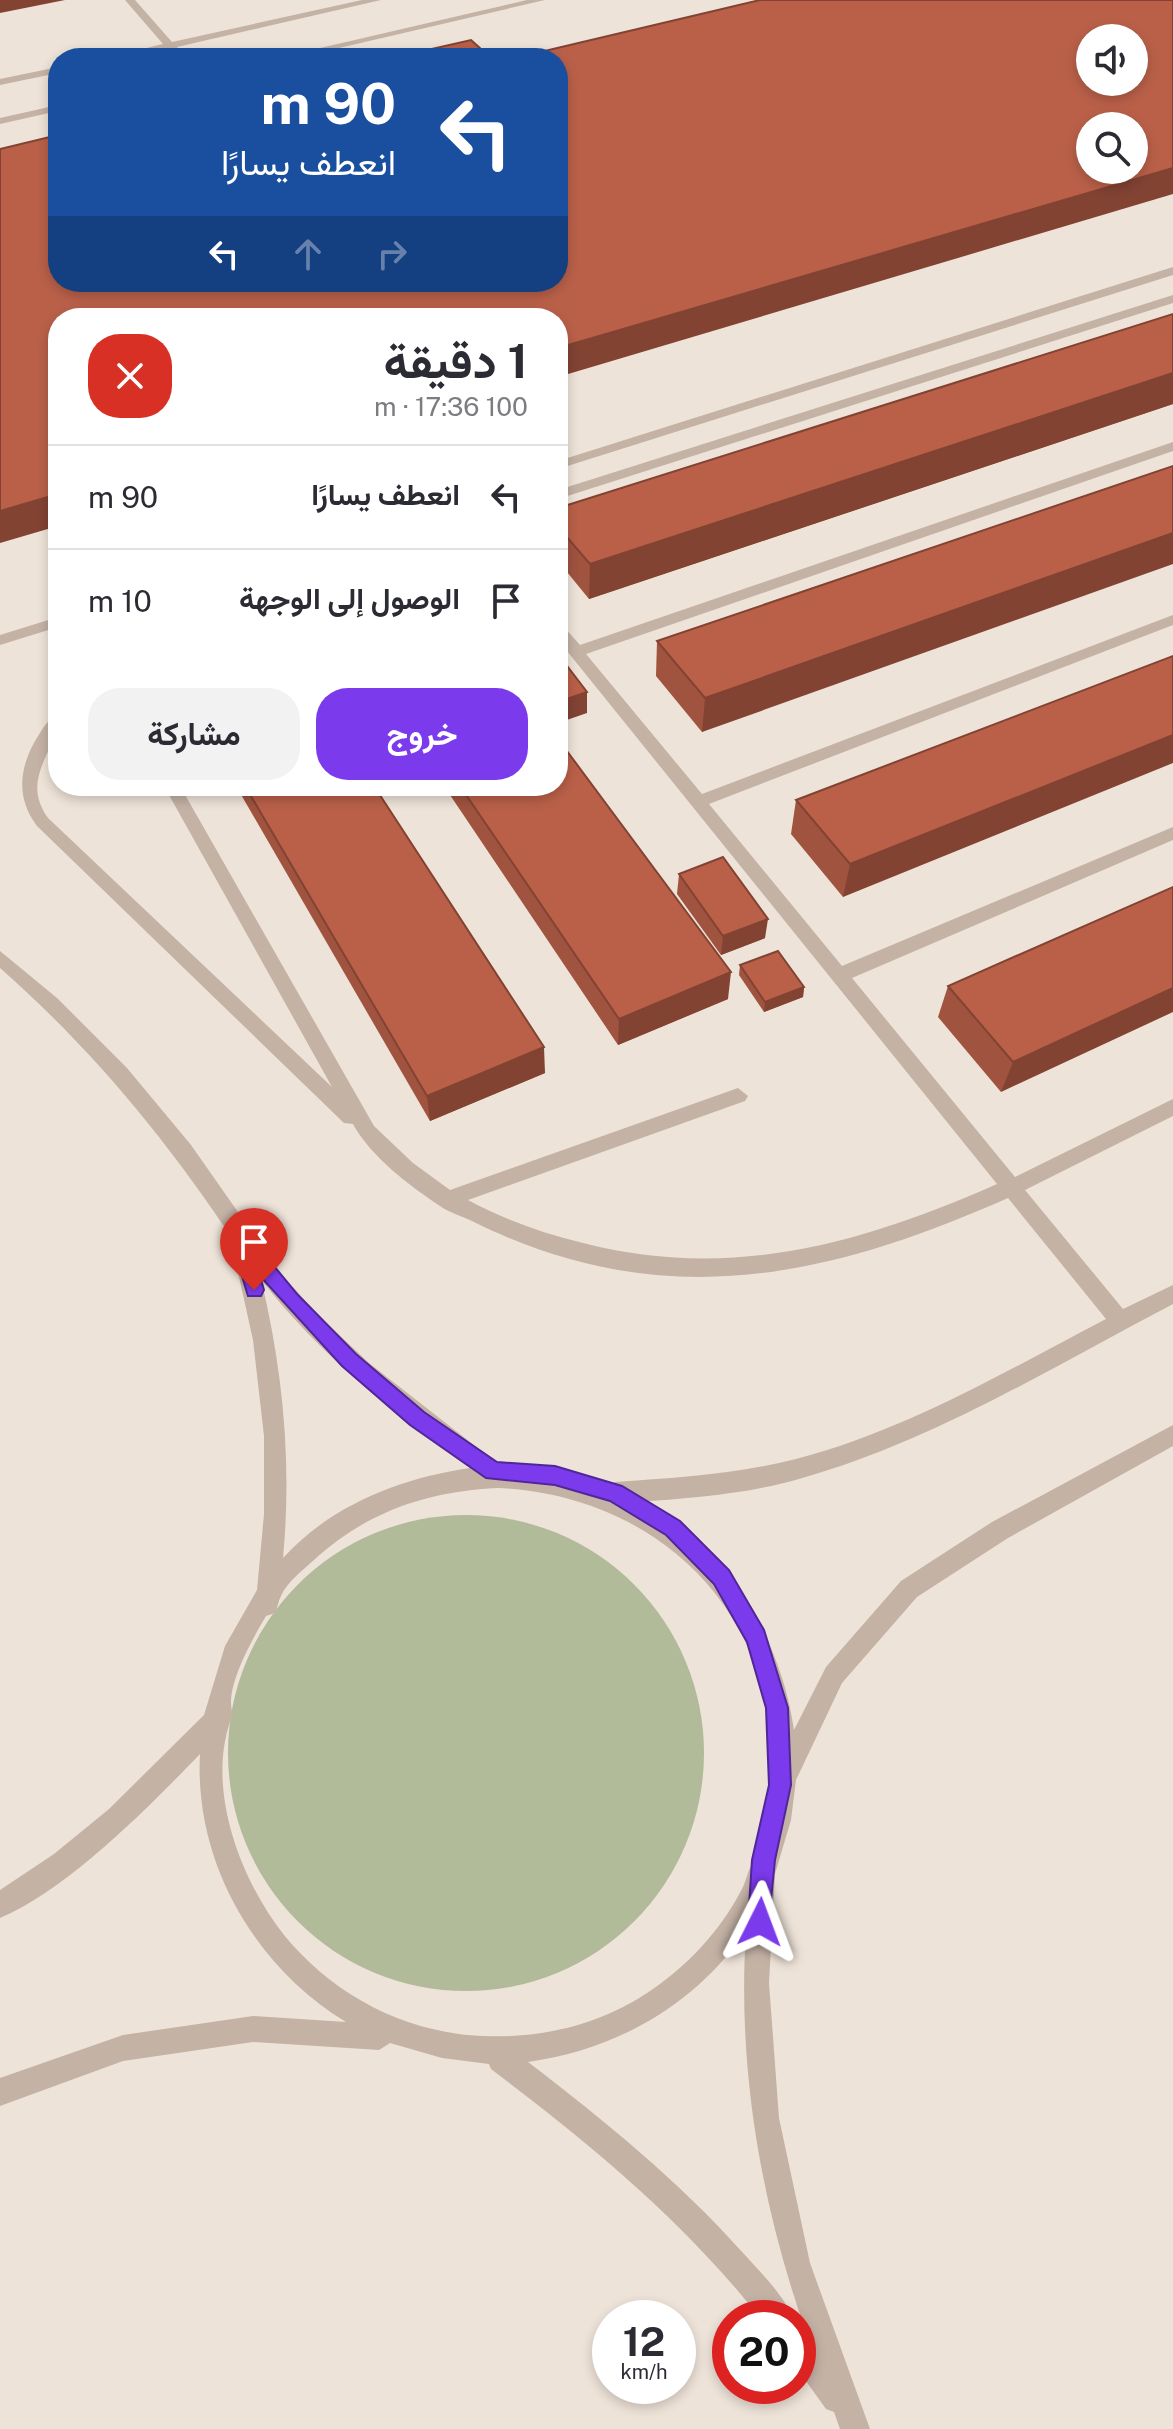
<!DOCTYPE html>
<html lang="ar">
<meta charset="utf-8">
<style>
:root{--surface:#fff;--page:#f2f2f3;--text:#2b2b33;--muted:#7c7c81;--line:#e1e1e2;--accent:#7c3aed}
body{margin:0;font-family:"Public Sans",Vazirmatn,sans-serif;background:var(--page);color:var(--text);direction:rtl;height:100vh;display:flex;flex-direction:column;font-size:30px;white-space:nowrap}
*{box-sizing:border-box;margin:0}
p{font-size:26px;color:var(--muted)}
.icon{flex:none;width:44px;height:44px;fill:none;stroke:currentColor;stroke-width:2;stroke-linecap:round;stroke-linejoin:round}
.map{position:relative;flex:1;overflow:hidden;direction:ltr}
.side{position:absolute;left:48px;top:308px;width:520px;height:488px;display:flex;flex-direction:column;background:var(--surface);border-radius:32px;box-shadow:0 4px 12px #0003;direction:rtl}
.side>*{flex:none}
.top-card{position:absolute;left:48px;top:48px;width:520px;height:244px;border-radius:32px;box-shadow:0 4px 12px #0003;direction:rtl;background:#1a4fa0;color:#fff;overflow:hidden}
.buttons{position:absolute;left:1076px;top:24px;display:grid;gap:16px}
.buttons a{display:grid;place-items:center;width:72px;height:72px;border-radius:50%;background:var(--surface);box-shadow:0 4px 12px #0003;font-size:40px}
.speed{position:absolute;left:592px;top:2300px;display:flex;gap:16px;font-size:40px;font-weight:700;text-align:center}
.speed>*{display:grid;place-content:center;width:104px;height:104px;border-radius:50%;background:var(--surface);box-shadow:0 4px 12px #0003;line-height:1}
.speed small{font-size:20px;font-weight:400}
.speed .limit{border:12px solid #d22;background:#fff;color:#111}
.pin{position:absolute;display:grid;place-items:center;width:68px;height:68px;color:#fff;margin:-82px -34px;border-radius:50% 50% 50% 0;rotate:-45deg;box-shadow:0 0 8px #0007}
.pin .icon{rotate:45deg}
.me{position:absolute;width:88px;margin:-44px;rotate:3deg;stroke-linejoin:round;filter:drop-shadow(0 0 6px #0008)}
.turn{display:flex;align-items:center;gap:28px;height:168px;padding:0 40px;font-size:36px}
.turn .icon{width:104px;height:104px;stroke-width:2.5}
.turn b{display:block;font-size:56px;line-height:68px}
.lanes{display:flex;align-items:center;height:76px;padding:0 40px;background:#0003;justify-content:center;gap:40px;direction:ltr}
.lanes .off{opacity:.35}
.round{display:grid;place-items:center;flex:none;width:84px;height:84px;border-radius:32px;background:var(--page)}
.headline{display:flex;align-items:center;justify-content:space-between;height:136px;padding:0 40px}
h1{font-size:48px;font-weight:700;line-height:60px}
.action{display:flex;gap:16px;margin-top:auto;padding:16px 40px}
.action a{flex:1;height:92px;border-radius:32px;background:var(--accent);color:#fff;font-size:32px;font-weight:700;line-height:92px;text-align:center}
.action a+a{background:var(--page);color:var(--text)}
ul{padding:0;list-style:none}
li{display:flex;align-items:center;gap:24px;height:104px;padding:0 40px;border-top:2px solid var(--line)}
li div{flex:1}
li b{display:block;font-size:30px}
li em{font-style:normal}
.map>svg:first-child{display:block}
.green{fill:#b1bb9a}
.lines{fill:none;stroke-linecap:round;stroke-linejoin:round}
.minor{fill:#c4b2a5;fill-rule:evenodd}
.wall{fill:#a0533f}
.shaded-wall{fill:#824333}
.building{fill:#ba6049;stroke:#824333;stroke-width:2;fill-rule:evenodd}
.route{fill:#7c3aed;stroke:#51269a;stroke-width:2}
</style>
<div class="map">
<svg width="1173" height="2429" viewBox="0 0 1173 2429">
<rect width="100%" height="100%" fill="#eee3d8"/>
<circle class="green" cx="466" cy="1753" r="238"/>
<g class="lines">
<g class="minor">
<polygon points="125,0 135,0 172,42 362,0 381,0 177,47 186,58 175,58 167,49 125,58 106,58 163,44"/>
<polygon points="527,0 545,0 296,58 277,58"/>
<polygon points="58,67 58,73 0,85 0,79"/>
<polygon points="58,105 58,111 0,124 0,118"/>
<polygon points="1173,267 1173,275 558,469 558,461"/>
<polygon points="1173,295 1173,303 558,499 558,490"/>
<path d="M1173 442V451L586 654 702 794 1173 615V625L709 804 842 966 1173 827V840L852 978 1015 1177 1173 1099V1116L1025 1190 1123 1309 1173 1285V1304C1052 1367 932 1442 799 1479 747 1494 691 1498 637 1502 725 1547 780 1634 794 1730L826 1667 901 1581 992 1522 1173 1425V1446L1008 1538 917 1597 842 1683 796 1780 791 1820 775 1874 769 1983 779 2118 810 2263 870 2429H840L834 2412 826 2409 798 2370V2331L807 2335C761 2205 737 2069 746 1931 694 2006 617 2049 528 2062 605 2121 680 2182 744 2254 761 2273 783 2294 793 2318H760C684 2221 589 2143 491 2069L489 2064 442 2058 390 2043 379 2050 253 2042 123 2061 0 2106V2078L123 2035 253 2016 346 2022C255 1967 194 1862 200 1754 149 1807 67 1890 0 1918V1890L54 1854 109 1809 204 1715 225 1646 257 1590 264 1514V1436L253 1340 232 1245 234 1241C166 1139 92 1049 0 968V951L57 998 127 1068 191 1145 282 1275 320 1317 369 1363 502 1467 554 1473 606 1488 615 1482C676 1478 737 1474 796 1459 905 1431 1006 1371 1106 1319L1008 1198C825 1279 660 1315 472 1221 462 1216 448 1212 440 1206 410 1186 371 1157 353 1124L344 1123 37 826C14 796 20 763 40 733 45 725 49 718 58 716 58 752 19 777 48 818L332 1087 164 786H180L374 1126 413 1163 450 1190 738 1088 748 1096 745 1101 468 1200C505 1220 543 1233 583 1243 731 1281 861 1244 997 1184L571 656 558 639V624L563 626 580 645ZM261 1279C318 1354 394 1413 470 1468 401 1478 331 1505 283 1558 292 1463 283 1371 261 1279ZM498 1488C647 1495 765 1597 772 1751 773 1787 769 1829 753 1862 748 1870 747 1878 743 1887 724 1925 695 1958 660 1984 609 2022 547 2039 483 2036 405 2033 333 1995 284 1935 239 1878 204 1784 233 1714 223 1690 253 1638 266 1616L275 1613C278 1607 278 1601 281 1596 287 1582 303 1570 314 1560 366 1512 428 1491 498 1488Z"/>
<polygon points="58,617 58,627 0,645 0,635"/>
</g>
</g>
<g class="wall">
<polygon points="1173,314 1173,404 589,599 558,561 558,508"/>
<polygon points="1173,466 702,732 656,676 657,641"/>
<polygon points="1173,656 843,897 791,834 796,800"/>
<polygon points="236,786 374,786 545,1073 430,1121"/>
<polygon points="444,786 558,786 728,999 618,1045"/>
<polygon points="679,874 765,938 721,955 677,894"/>
<polygon points="1173,887 1001,1092 938,1017 948,986"/>
<polygon points="740,965 804,987 803,997 764,1012 739,975"/>
</g>
<g class="shaded-wall">
<polygon points="0,0 65,0 0,13"/>
<polygon points="1173,168 1173,194 558,377 558,348"/>
<polygon points="1173,373 1173,404 589,599 590,564"/>
<polygon points="58,494 58,526 0,543 0,511"/>
<polygon points="1173,533 1173,564 702,732 705,698"/>
<polygon points="587,692 587,713 558,723 558,702"/>
<polygon points="1173,735 1173,763 843,897 850,864"/>
<polygon points="768,919 765,938 721,955 723,936"/>
<polygon points="731,972 728,999 618,1045 619,1019"/>
<polygon points="804,987 803,997 764,1012 765,1002"/>
<polygon points="1173,988 1173,1012 1001,1092 1013,1062"/>
<polygon points="544,1047 545,1073 430,1121 427,1096"/>
</g>
<g class="building">
<path d="M760 0H1173V168L558 348V318H58V494L0 511V149L58 135V282H558V58H515ZM1090 38H1134V82H1090ZM1090 126H1134V170H1090Z"/>
<polygon points="471,40 491,58 392,58"/>
<polygon points="1173,314 1173,373 590,564 558,527 558,508"/>
<polygon points="1173,466 1173,533 705,698 657,641"/>
<polygon points="558,654 587,692 558,702"/>
<polygon points="1173,656 1173,735 850,864 796,800"/>
<polygon points="558,739 731,972 619,1019 460,786 558,786"/>
<polygon points="245,786 374,786 544,1047 427,1096"/>
<polygon points="723,857 768,919 723,936 679,874"/>
<polygon points="1173,887 1173,988 1013,1062 948,986"/>
<polygon points="778,951 804,987 765,1002 740,965"/>
</g>
<polygon class="route" points="240,1230 246,1232 297,1294 356,1354 424,1412 497,1462 555,1466 622,1486 680,1521 729,1570 764,1630 788,1708 791,1785 775,1860 768,1930 760,1933 751,1930 748,1922 752,1860 769,1785 766,1708 747,1642 714,1584 666,1535 610,1501 555,1485 486,1478 410,1425 342,1366 260,1276 264,1290 261,1296 248,1296 230,1237"/>
</svg>
<div class="buttons">
<a><svg class="icon" aria-label="sound" viewBox="0 0 24 24"><path d="M4 9h4l5-4v14l-5-4H4zM17 9q2 3 0 6"/></svg></a>
<a><svg class="icon" aria-label="search" viewBox="0 0 24 24"><circle cx="10" cy="10" r="6"/><path d="M15 15l6 6"/></svg></a>
</div>
<div class="speed"><div>12<small>km/h</small></div><div class="limit">20</div></div>
<div class="pin" style="left:254px;top:1290px;background:#d93025"><svg class="icon" aria-label="arrive" viewBox="0 0 24 24"><path d="M6 21V4h12l-3 4 3 4H6"/></svg></div>
<svg class="me" style="left:760px;top:1922px" viewBox="-20 -20 40 40"><path d="M0-17L14 15 0 8-14 15z" fill="#7c3aed" stroke="#fff" stroke-width="4"/></svg>
<div class="top-card">
<div class="turn"><svg class="icon" aria-label="left" viewBox="0 0 24 24"><path d="M17 20v-9H6M10 6l-5 5 5 5"/></svg><div><b>90 m</b>انعطف يسارًا</div></div>
<div class="lanes"><svg class="icon" aria-label="left" viewBox="0 0 24 24"><path d="M17 20v-9H6M10 6l-5 5 5 5"/></svg><svg class="icon off" aria-label="ahead" viewBox="0 0 24 24"><path d="M12 20V5M6 11l6-6 6 6"/></svg><svg class="icon off" aria-label="right" viewBox="0 0 24 24"><path d="M7 20v-9h11M14 6l5 5-5 5"/></svg></div>
</div>
<section class="side">
<div class="headline"><div><h1>1 دقيقة</h1><p>100 m · 17:36</p></div><a class="round" style="background:#d93025;color:#fff"><svg class="icon" aria-label="close" viewBox="0 0 24 24"><path d="M6 6l12 12M18 6L6 18"/></svg></a></div>
<ul>
<li><svg class="icon" aria-label="left" viewBox="0 0 24 24"><path d="M17 20v-9H6M10 6l-5 5 5 5"/></svg><div><b>انعطف يسارًا</b></div><em>90 m</em></li>
<li><svg class="icon" aria-label="arrive" viewBox="0 0 24 24"><path d="M6 21V4h12l-3 4 3 4H6"/></svg><div><b>الوصول إلى الوجهة</b></div><em>10 m</em></li>
</ul>
<div class="action"><a>خروج</a><a>مشاركة</a></div>
</section>
</div>
